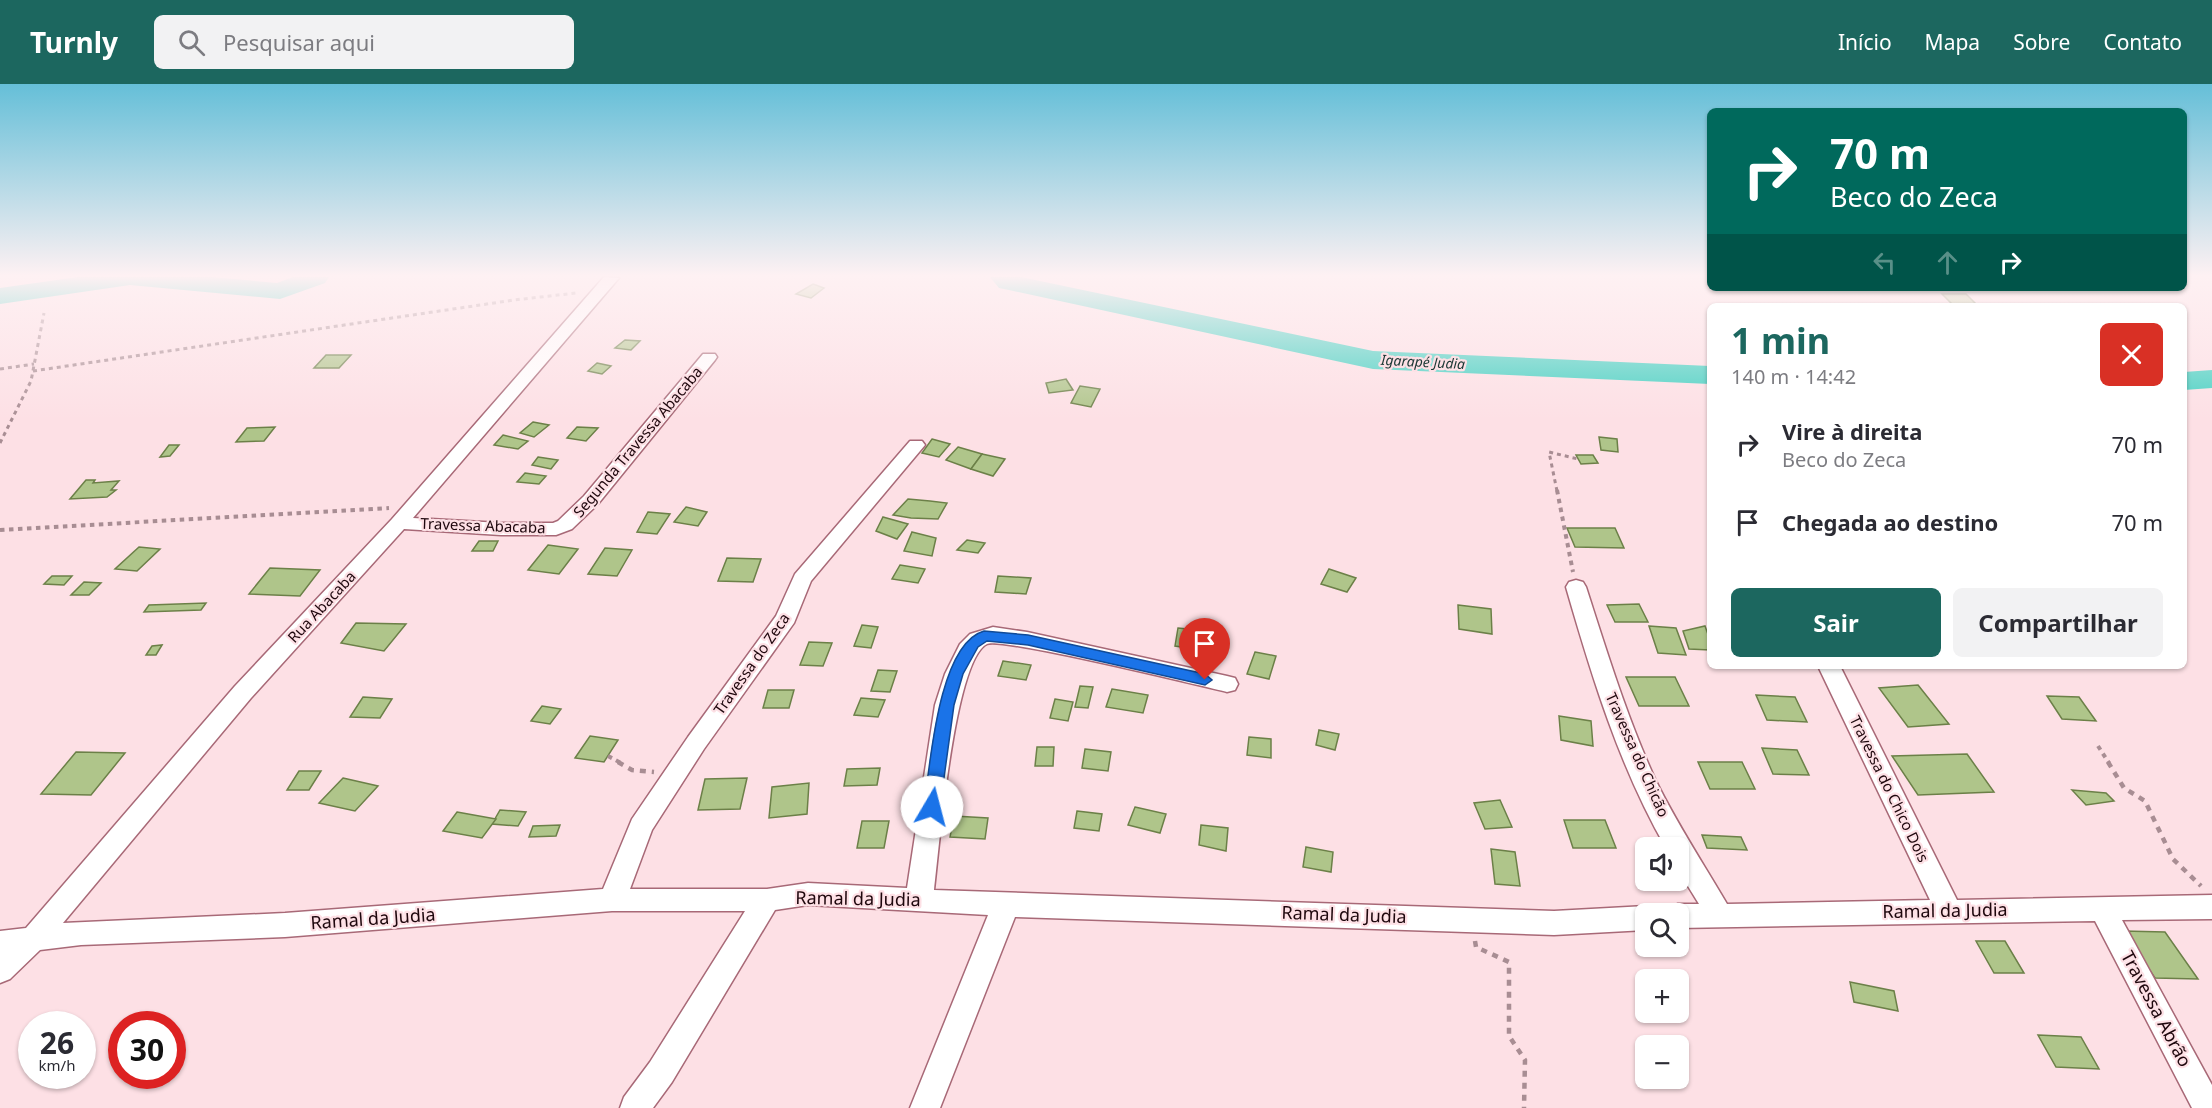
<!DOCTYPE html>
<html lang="pt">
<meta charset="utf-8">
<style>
:root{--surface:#fff;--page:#f2f2f3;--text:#2b2b33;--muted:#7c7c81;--accent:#1c675f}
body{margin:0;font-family:"Noto Sans",sans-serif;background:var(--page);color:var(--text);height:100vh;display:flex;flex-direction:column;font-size:22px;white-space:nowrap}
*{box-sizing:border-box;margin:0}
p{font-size:20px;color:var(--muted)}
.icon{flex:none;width:33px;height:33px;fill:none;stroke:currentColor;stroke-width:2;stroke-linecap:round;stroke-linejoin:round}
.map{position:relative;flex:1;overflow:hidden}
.panel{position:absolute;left:1707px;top:219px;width:480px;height:366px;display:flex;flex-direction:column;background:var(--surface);border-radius:9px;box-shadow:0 2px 4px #0004}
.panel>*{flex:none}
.banner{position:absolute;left:1707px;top:24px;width:480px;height:183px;border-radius:9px;box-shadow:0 2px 4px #0004;background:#00695c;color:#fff;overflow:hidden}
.fabs{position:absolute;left:1635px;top:753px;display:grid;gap:12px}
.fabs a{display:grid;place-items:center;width:54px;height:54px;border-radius:9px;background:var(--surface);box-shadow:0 2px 4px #0004;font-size:30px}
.speed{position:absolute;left:18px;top:927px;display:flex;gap:12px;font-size:30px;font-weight:700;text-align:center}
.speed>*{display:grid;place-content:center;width:78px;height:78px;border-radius:50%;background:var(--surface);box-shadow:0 2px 4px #0004;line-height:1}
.speed small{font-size:15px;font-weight:400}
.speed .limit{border:9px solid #d22;background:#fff;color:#111}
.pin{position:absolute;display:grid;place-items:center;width:51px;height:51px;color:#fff;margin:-62px -26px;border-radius:50% 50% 50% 0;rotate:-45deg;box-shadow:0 0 6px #0007}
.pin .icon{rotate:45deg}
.me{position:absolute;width:66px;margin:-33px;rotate:8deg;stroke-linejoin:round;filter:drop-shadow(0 0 4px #0008)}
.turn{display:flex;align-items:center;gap:21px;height:126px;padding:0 24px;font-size:27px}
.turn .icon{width:78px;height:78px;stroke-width:2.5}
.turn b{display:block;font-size:42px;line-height:51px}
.lanes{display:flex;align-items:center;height:57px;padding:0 24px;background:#0003;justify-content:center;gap:30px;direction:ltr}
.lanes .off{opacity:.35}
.round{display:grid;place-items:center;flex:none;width:63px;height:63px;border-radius:9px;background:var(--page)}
.summary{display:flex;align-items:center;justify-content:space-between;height:102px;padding:0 24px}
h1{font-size:36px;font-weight:700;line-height:45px;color:var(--accent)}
.cta{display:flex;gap:12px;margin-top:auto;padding:12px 24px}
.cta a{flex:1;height:69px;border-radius:9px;background:var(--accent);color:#fff;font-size:24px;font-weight:700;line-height:69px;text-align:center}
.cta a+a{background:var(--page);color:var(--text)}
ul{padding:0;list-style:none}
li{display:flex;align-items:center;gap:18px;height:78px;padding:0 24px}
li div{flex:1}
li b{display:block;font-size:22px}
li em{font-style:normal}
header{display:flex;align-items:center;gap:36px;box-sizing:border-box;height:84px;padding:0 30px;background:var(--accent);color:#fff}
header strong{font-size:28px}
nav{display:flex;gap:33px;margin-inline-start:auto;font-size:21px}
.search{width:420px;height:54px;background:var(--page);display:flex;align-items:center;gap:15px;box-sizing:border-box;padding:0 21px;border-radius:9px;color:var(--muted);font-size:22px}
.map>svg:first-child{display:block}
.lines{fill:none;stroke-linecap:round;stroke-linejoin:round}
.river{fill:#41d0c1;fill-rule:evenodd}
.building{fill:#afc58a;stroke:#6c8048;stroke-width:1.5}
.street-casing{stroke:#a86977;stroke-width:3}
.path-far2{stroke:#a88d93;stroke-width:3;stroke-dasharray:4 4;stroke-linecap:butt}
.path-far1{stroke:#a88d93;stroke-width:4;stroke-dasharray:4.5 4.5;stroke-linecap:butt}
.path{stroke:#a88d93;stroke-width:4.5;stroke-dasharray:6 6;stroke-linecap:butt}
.street{fill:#fff;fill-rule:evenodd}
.route{fill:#1a73e8;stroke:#114b97;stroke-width:1.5}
.labels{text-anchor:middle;stroke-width:4.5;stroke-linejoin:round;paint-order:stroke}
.far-water-label{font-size:14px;font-style:italic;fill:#1a3734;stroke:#fde0e5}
.street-label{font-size:15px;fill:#1e070d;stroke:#fde0e5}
.near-street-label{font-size:18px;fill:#1e070d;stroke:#fde0e5}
</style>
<header>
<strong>Turnly</strong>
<div class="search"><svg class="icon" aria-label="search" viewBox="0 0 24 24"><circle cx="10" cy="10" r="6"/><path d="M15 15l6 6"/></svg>Pesquisar aqui</div>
<nav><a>Início</a><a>Mapa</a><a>Sobre</a><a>Contato</a></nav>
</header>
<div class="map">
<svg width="2212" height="1024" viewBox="0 0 2212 1024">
<rect width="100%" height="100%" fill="#fde0e5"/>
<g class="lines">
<g class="river">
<polygon points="78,193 212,193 277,199 293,193 329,193 325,199 280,215 130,201 0,220 0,204"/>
<polygon points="990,193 1021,193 1373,267 1710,282 1710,300 1373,285 1009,206 999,204"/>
<polygon points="2212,286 2212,304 2184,306 2184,288"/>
</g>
</g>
<g class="building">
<polygon points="813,200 824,204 811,214 796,210"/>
<polygon points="1942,210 1966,210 1978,222 1954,222"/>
<polygon points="625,256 640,257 631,266 615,264"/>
<polygon points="326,271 351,271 339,284 314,284"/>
<polygon points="597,279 611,282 602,290 588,287"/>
<polygon points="1066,295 1073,306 1049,309 1046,299"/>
<polygon points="1080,302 1100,305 1091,323 1071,319"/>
<polygon points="533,338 549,341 534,353 520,349"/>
<polygon points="275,343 264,357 236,358 247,344"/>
<polygon points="577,343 598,344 586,357 567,354"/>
<polygon points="503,351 528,357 518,365 494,361"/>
<polygon points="1599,353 1617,355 1618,368 1601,366"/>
<polygon points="932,355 950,360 939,373 922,369"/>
<polygon points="169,361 179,361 170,372 160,373"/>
<polygon points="958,363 982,370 971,385 946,376"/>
<polygon points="982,370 1005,375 993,392 971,385"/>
<polygon points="1576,371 1593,371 1598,379 1581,380"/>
<polygon points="538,373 558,376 551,385 532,381"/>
<polygon points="525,389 546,392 539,400 517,398"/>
<polygon points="86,396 95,396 93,399 119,397 111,406 116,406 107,413 70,415"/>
<polygon points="908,415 930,417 947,419 938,435 911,434 893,431"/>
<polygon points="686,423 707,428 698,442 674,438"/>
<polygon points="648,428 670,430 657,450 637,448"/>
<polygon points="883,433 908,440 897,455 876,447"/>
<polygon points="1567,444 1615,444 1624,464 1575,463"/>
<polygon points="912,448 936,454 932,472 904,467"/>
<polygon points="967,456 985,459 978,469 957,466"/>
<polygon points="479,457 498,457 493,467 472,467"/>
<polygon points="548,461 578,465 559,490 528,486"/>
<polygon points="139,463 160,465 137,487 115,485"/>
<polygon points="605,464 632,466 617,492 588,490"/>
<polygon points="727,474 761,475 753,498 718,497"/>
<polygon points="900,481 925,485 918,499 892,495"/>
<polygon points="270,484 320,486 300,512 249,510"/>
<polygon points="1329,485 1356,494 1347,508 1321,500"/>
<polygon points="52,492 72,492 64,501 44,500"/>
<polygon points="998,492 1031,494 1026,510 995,508"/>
<polygon points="84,498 101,499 89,511 71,511"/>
<polygon points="206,519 201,526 144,528 149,521"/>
<polygon points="1639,520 1648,538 1615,538 1607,521"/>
<polygon points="1458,521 1491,525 1492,550 1459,545"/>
<polygon points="356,539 406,540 384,567 341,559"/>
<polygon points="862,541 878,543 871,564 854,562"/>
<polygon points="1649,542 1676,544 1686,571 1658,569"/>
<polygon points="1705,542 1710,556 1710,566 1689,565 1683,547"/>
<polygon points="1178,544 1205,547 1202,566 1175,562"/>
<polygon points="809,558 832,559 823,582 800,581"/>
<polygon points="162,561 156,571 146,571 152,562"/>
<polygon points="1255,568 1276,572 1269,595 1247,590"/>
<polygon points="1003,577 1031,581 1026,596 998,592"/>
<polygon points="878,586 897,587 890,608 871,607"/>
<polygon points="1626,593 1675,593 1689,622 1639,622"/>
<polygon points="1918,601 1949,640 1908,643 1879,604"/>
<polygon points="1080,602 1093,603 1088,624 1075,623"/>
<polygon points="1112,605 1148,611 1143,629 1106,623"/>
<polygon points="768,606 794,606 789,624 763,624"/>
<polygon points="1756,611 1795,613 1807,638 1767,636"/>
<polygon points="2047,612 2079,613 2096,637 2062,635"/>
<polygon points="363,613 392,615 380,634 350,633"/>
<polygon points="861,614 885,616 878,633 854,631"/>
<polygon points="1055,615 1073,618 1068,637 1050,634"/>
<polygon points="542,622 561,625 550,640 531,637"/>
<polygon points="1559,632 1591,637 1593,662 1561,656"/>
<polygon points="1319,646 1339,650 1335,666 1316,661"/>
<polygon points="590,652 618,656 604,678 575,674"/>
<polygon points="1249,653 1271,655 1271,674 1247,671"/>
<polygon points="1037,663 1054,663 1053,682 1035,682"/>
<polygon points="1762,664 1797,666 1809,691 1773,690"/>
<polygon points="1085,665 1111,668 1108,687 1082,684"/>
<polygon points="76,668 125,669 91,711 41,710"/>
<polygon points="1967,670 1994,708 1918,711 1892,672"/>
<polygon points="1698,678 1742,678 1755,705 1710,705"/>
<polygon points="880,684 877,701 844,702 847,685"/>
<polygon points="299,687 321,687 309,706 287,706"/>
<polygon points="343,694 378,702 355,727 319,719"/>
<polygon points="747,694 740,725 698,726 705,695"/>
<polygon points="809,699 807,730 769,734 772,703"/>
<polygon points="2072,706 2106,709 2114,717 2086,721"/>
<polygon points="1500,716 1512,743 1485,745 1474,719"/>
<polygon points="1135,723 1166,730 1160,749 1128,741"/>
<polygon points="500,726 526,728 518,742 492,740"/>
<polygon points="1077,727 1102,730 1099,747 1074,744"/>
<polygon points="457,728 496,735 482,754 443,747"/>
<polygon points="954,732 988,734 985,755 950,753"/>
<polygon points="1564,736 1605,736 1616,764 1573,764"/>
<polygon points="862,737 889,737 884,764 857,764"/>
<polygon points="560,741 556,752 529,753 533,742"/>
<polygon points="1201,741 1228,744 1226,767 1199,761"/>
<polygon points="1702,751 1741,753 1747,766 1707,764"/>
<polygon points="1306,763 1333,768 1331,788 1303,783"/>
<polygon points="1491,765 1515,768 1520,802 1495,800"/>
<polygon points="2123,847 2165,848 2198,895 2155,894"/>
<polygon points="1976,857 2005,857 2024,889 1994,889"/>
<polygon points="1850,898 1894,907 1898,927 1854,918"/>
<polygon points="2038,951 2081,953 2099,985 2056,983"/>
</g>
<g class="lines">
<defs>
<g id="street">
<path d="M604 193 619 194 413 434 501 439H553L558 437 584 412 703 270H715L717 273 715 276 598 420 572 445 556 451H501L404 445 251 614 63 839 285 829 603 805 632 735 688 653 776 532 795 490 910 357H922L925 361 811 497 794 539 704 665 652 746 630 805H767L808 799 907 804 935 621 945 590 960 560 970 550 993 543 1027 548 1227 592 1235 594 1238 600 1235 606 1227 608C1197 601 1001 553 987 560 954 576 939 765 934 806L1554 827 1646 822 1656 826 1657 830H1646V846L1554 851 1015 833 940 1024H910L988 831 808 821 775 826 672 998 653 1024H620L624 1013 650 978 745 827H612L285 853 81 861 40 866 10 895 0 899V847L26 844 235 602 392 435Z"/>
<path d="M1576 496 1583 498 1586 503C1607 568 1627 634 1656 697 1677 740 1703 779 1727 820L1930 816 1818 582H1840L1957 816 2212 811V835L2122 836 2212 1001V1024H2192L2095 837 1678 844V830H1666L1668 824 1678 820H1699L1678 786V764H1666C1619 682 1592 593 1566 503L1569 498Z"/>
</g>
</defs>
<use href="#street" class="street-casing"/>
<g class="path-far2">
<polyline points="0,285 34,280"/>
<polyline points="33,287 514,216 576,209"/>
<polyline points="0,359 31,297 44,229"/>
<polyline points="1557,407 1549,368 1578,375"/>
</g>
<g class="path-far1">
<polyline points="1557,406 1573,488"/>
<polyline points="0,446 389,424"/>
<polyline points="2098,662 2109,679"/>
<polyline points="608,672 621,679"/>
</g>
<g class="path">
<polyline points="618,678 632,686 654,688"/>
<polyline points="2108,678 2124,704 2145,717 2173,775 2201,802"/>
<polyline points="1475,857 1476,863 1509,878 1509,952 1525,976 1524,1024"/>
</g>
<use href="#street" class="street"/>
</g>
<linearGradient id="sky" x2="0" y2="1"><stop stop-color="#65bfd8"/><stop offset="0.57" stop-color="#fef1f3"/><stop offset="1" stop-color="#fef1f3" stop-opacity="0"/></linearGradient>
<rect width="2212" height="336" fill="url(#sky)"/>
<path class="route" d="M984 547 1028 551 1205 590 1212 596 1205 601 1028 561 987 557 978 563 963 590 954 621 940 723 938 728 932 730 926 728 924 723C930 682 938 560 984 547Z"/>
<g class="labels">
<g class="far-water-label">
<text transform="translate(1423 278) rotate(3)" y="5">Igarapé Judia</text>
</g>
<g class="street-label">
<text transform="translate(638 358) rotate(-50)" y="5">Segunda Travessa Abacaba</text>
<text transform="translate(483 442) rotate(2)" y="5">Travessa Abacaba</text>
<text transform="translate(322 523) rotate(-47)" y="5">Rua Abacaba</text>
<text transform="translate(752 580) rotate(-55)" y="5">Travessa do Zeca</text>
<text transform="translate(1637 671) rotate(66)" y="5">Travessa do Chicão</text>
<text transform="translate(1889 705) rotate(64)" y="5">Travessa do Chico Dois</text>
</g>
<g class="near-street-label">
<text transform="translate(858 815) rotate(1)" y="6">Ramal da Judia</text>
<text transform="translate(1945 827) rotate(-1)" y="6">Ramal da Judia</text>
<text transform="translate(1344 831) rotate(2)" y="6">Ramal da Judia</text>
<text transform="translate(373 835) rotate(-4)" y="6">Ramal da Judia</text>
<text transform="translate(2156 925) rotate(62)" y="6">Travessa Abrão</text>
</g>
</g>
</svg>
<div class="fabs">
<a><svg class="icon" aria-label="sound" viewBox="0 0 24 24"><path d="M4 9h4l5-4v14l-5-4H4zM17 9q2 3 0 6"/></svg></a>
<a><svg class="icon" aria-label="search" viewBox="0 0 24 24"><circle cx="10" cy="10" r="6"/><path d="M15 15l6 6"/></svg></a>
<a>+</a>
<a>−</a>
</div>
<div class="speed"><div>26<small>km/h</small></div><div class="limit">30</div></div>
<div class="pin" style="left:1205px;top:596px;background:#d93025"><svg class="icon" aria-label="arrive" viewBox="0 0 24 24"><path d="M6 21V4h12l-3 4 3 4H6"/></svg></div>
<svg class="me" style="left:932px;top:723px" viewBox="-20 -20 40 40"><circle r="19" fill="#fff"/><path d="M0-13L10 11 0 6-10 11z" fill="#1a73e8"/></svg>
<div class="banner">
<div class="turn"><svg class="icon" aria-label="right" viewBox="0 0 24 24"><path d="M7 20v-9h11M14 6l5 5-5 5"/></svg><div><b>70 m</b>Beco do Zeca</div></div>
<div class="lanes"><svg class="icon off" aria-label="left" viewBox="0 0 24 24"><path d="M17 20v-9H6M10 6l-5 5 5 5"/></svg><svg class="icon off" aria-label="ahead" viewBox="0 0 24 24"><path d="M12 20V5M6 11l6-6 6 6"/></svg><svg class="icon" aria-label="right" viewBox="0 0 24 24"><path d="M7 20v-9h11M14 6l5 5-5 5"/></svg></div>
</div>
<section class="panel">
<div class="summary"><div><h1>1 min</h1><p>140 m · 14:42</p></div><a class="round" style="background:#d93025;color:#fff"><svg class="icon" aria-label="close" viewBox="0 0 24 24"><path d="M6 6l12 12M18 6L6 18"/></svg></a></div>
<ul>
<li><svg class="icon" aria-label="right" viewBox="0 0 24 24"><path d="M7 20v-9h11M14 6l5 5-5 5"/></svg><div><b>Vire à direita</b><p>Beco do Zeca</p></div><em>70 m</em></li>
<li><svg class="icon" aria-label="arrive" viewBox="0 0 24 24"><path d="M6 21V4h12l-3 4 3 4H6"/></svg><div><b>Chegada ao destino</b></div><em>70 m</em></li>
</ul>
<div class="cta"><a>Sair</a><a>Compartilhar</a></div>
</section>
</div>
